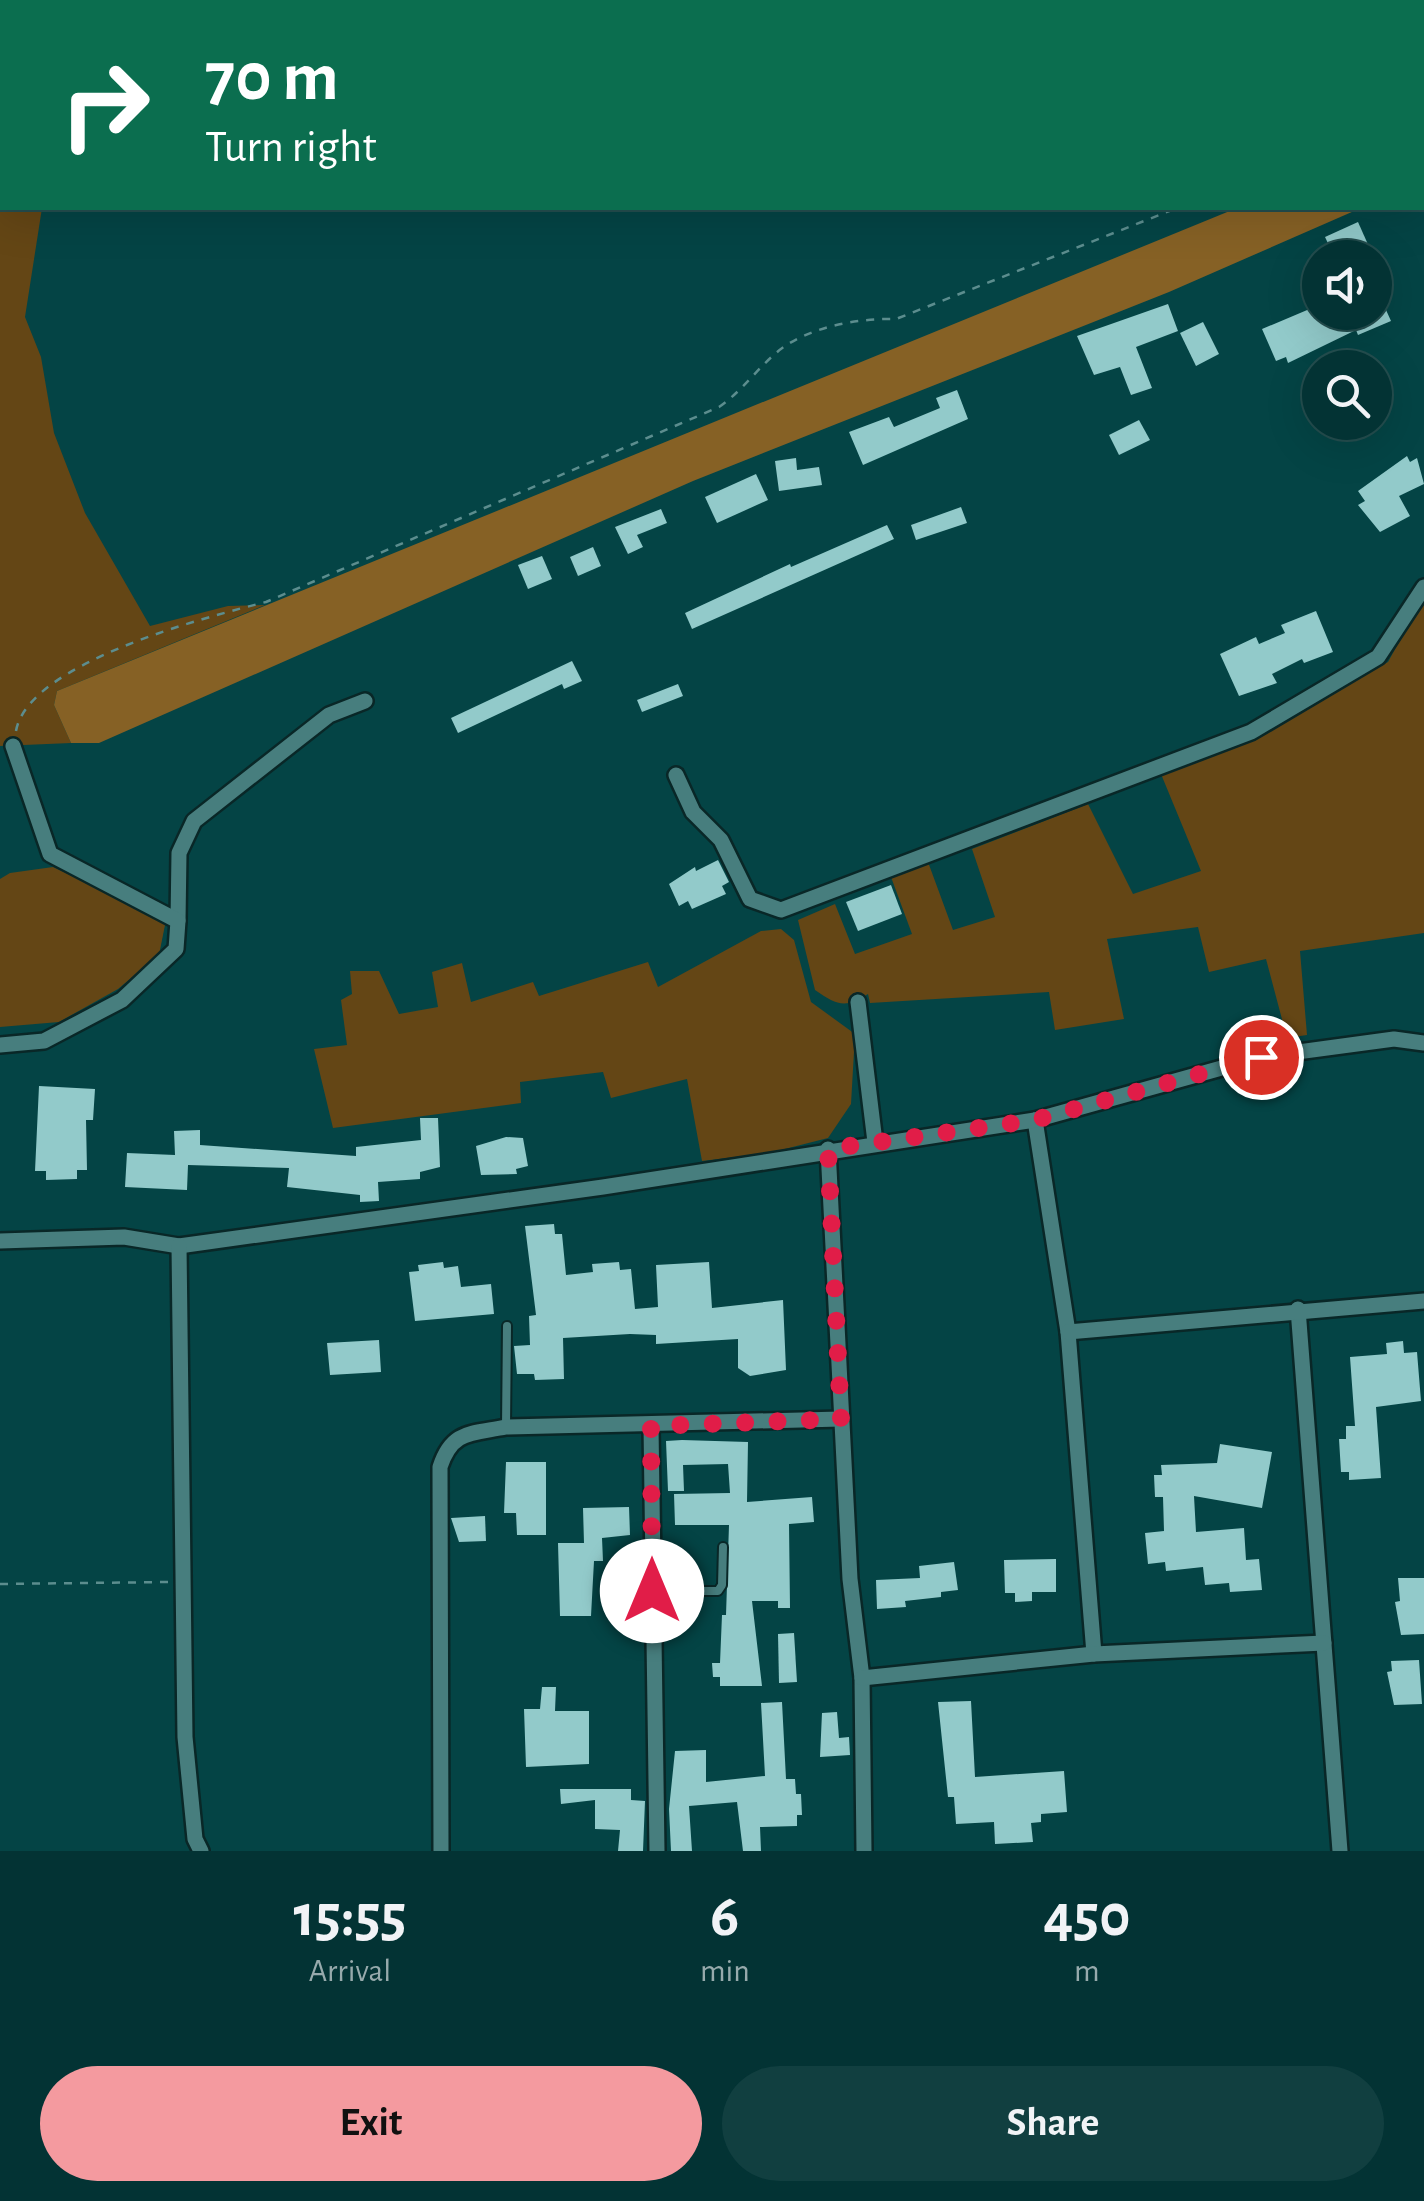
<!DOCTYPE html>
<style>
:root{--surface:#033334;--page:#113f40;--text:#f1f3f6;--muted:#97aaac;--line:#244e4f;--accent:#f49a9f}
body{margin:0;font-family:"Alegreya Sans",sans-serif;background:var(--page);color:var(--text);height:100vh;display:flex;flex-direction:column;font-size:38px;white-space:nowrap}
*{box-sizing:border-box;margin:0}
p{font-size:32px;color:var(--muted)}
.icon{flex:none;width:55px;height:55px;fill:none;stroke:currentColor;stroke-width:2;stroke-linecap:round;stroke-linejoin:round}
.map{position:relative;height:1851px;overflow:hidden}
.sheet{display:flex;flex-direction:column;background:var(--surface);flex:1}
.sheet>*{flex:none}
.top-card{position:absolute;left:0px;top:0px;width:1425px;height:210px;box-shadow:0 10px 40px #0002,0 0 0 2px var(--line);background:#0b6e4f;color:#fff;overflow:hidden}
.controls{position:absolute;left:1302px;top:240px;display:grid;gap:20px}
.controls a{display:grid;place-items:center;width:90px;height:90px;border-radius:50%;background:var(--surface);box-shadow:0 10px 40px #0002,0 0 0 2px var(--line);font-size:50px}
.pin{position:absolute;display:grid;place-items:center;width:85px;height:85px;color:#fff;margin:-42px;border:5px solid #fff;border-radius:50%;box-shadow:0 2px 10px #0007}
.me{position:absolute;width:110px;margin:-55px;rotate:0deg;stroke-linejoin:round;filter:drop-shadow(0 0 8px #0008)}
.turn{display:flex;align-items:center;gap:35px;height:210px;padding:0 40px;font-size:45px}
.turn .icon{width:130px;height:130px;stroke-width:2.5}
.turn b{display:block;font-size:70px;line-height:85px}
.eta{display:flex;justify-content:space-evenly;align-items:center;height:170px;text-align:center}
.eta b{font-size:60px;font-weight:700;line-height:70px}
.primary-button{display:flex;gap:20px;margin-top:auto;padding:20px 40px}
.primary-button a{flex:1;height:115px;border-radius:60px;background:var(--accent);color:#111;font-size:40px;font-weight:700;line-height:115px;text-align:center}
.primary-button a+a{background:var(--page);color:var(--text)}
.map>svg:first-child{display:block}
.green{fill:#644615}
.forest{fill:#866125}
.building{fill:#92caca}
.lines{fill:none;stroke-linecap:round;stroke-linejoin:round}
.service-casing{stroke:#092727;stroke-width:12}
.minor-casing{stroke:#092727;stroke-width:20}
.path{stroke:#5c8d8e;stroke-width:2.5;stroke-dasharray:8 8;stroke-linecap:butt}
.service{stroke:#477e7e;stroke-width:8}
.minor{stroke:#477e7e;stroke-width:15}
.route{stroke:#e11d48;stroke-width:18;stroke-dasharray:0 32.4}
</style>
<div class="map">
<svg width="1424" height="1851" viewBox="0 0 1424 1851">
<rect width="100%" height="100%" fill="#044445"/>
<g class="green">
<polygon points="0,0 76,0 2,2 2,208 42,208 25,317 41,357 54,433 85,513 150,626 228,606 265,605 57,691 54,705 71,743 0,746"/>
<path d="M1424 596V933L1300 951 1307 1035 1287 1038 1266 959 1209 972 1198 927 1107 939 1124 1019 1055 1030 1049 992 870 1003 868 994C845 1009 837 1005 815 990L798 920 835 904 855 954 912 934 891 877 928 862 953 930 995 917 972 849 1088 804 1133 894 1201 871 1161 774 1388 662Z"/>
<polygon points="53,867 166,920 159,955 118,989 59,1022 0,1027 0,879 10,873"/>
<polygon points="781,929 794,940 811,1002 855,1034 851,1104 828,1138 769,1153 702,1161 687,1079 611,1098 603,1072 520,1082 521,1103 333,1128 314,1049 347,1045 341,1000 352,994 350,971 379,971 399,1014 438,1007 432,972 462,963 471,1002 533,982 539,996 648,962 658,987 761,931"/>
</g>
<polygon class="forest" points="1237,208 1361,208 1169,292 693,481 99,743 71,743 54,705 57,691"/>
<g class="building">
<polygon points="1358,222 1374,258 1335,258 1325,237"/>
<polygon points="1375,264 1390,297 1382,301 1391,321 1358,335 1356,330 1288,363 1286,357 1276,361 1262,329 1319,305 1320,312 1375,312"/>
<polygon points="1168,304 1178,331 1136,347 1152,388 1131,395 1120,367 1094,375 1077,336"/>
<polygon points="1203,322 1219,354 1196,366 1180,333"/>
<polygon points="957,390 968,419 863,465 849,432 889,417 894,427 940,408 936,398"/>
<polygon points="1139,420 1150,440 1119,455 1109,435"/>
<polygon points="1407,456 1410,462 1417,458 1424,484 1399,496 1410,516 1380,532 1358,505 1365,501 1358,491"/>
<polygon points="796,458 797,470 819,467 822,485 779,491 775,461"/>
<polygon points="756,474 768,500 717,523 705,497"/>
<polygon points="961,507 967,523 916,540 911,525"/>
<polygon points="661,509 667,523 637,535 643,547 628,554 615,527"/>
<polygon points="887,525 894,539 692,629 685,613 790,564 791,567"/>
<polygon points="593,547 601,566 578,576 570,557"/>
<polygon points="542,556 552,579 528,589 518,565"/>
<polygon points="1316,611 1333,652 1304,663 1302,659 1272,674 1277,683 1239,696 1220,654 1256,637 1259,644 1285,633 1281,625"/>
<polygon points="572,661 582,681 564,689 562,684 458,733 451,718"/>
<polygon points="678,684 683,696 642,712 637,700"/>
<polygon points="718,860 729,882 722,886 726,894 692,909 688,901 679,906 669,884 695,867 696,871"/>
<polygon points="891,885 902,914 858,931 846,902"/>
<polygon points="39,1086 95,1089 93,1120 86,1120 87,1170 77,1170 77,1179 46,1180 46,1171 35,1171"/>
<polygon points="420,1118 438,1118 440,1167 420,1172 420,1179 378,1182 379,1201 360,1202 360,1195 287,1187 289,1168 188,1165 187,1190 125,1187 127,1153 175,1155 174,1131 200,1130 200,1145 356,1156 356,1147 421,1140"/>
<polygon points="506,1137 523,1138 528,1166 516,1169 517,1174 481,1175 476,1146"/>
<polygon points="554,1224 555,1234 562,1234 566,1275 593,1272 592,1264 619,1262 620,1270 631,1269 635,1309 658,1307 656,1265 709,1262 712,1308 783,1300 786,1370 750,1376 738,1368 738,1339 656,1344 656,1335 630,1334 563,1338 564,1379 535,1380 534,1374 517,1374 514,1346 530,1345 529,1316 536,1315 525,1226"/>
<polygon points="443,1262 444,1268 458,1266 461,1287 491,1284 494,1314 415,1321 409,1272 419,1271 418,1265"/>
<polygon points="379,1340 381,1372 330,1375 327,1343"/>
<polygon points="1403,1341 1404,1353 1417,1352 1421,1401 1376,1407 1381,1478 1349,1480 1349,1472 1341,1472 1339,1439 1346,1439 1346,1426 1355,1426 1350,1357 1387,1354 1386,1343"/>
<polygon points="682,1440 748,1442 747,1502 812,1497 814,1522 789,1524 790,1608 778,1608 778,1601 752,1601 762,1686 720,1686 720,1677 713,1677 712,1663 720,1663 722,1615 726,1615 729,1525 675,1525 674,1494 730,1493 728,1464 683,1465 684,1491 668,1491 666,1441"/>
<polygon points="1220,1444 1272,1452 1262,1508 1194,1496 1196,1532 1244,1528 1246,1560 1259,1559 1262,1590 1230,1592 1229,1583 1205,1585 1203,1567 1166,1571 1165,1562 1148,1564 1145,1533 1164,1531 1163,1497 1155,1497 1154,1475 1162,1475 1161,1465 1217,1463"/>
<polygon points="506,1462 546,1462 546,1535 517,1535 516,1513 504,1513"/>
<polygon points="629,1507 630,1535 602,1538 603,1561 594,1561 591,1616 560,1616 558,1543 584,1543 583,1508"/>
<polygon points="485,1516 486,1541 459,1542 451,1518"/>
<polygon points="1056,1559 1056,1592 1032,1592 1032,1601 1015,1602 1015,1593 1005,1593 1004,1560"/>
<polygon points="954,1562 958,1590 941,1592 941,1597 905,1601 906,1607 877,1609 876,1580 920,1578 919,1566"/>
<polygon points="1398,1578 1424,1578 1424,1634 1401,1635 1395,1602 1400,1601"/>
<polygon points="794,1633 797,1682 779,1683 778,1634"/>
<polygon points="1419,1660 1422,1704 1394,1705 1387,1672 1392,1671 1391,1661"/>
<polygon points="542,1687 556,1687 555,1711 589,1711 589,1764 526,1767 524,1709 540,1709"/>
<polygon points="971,1701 975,1777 1064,1771 1067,1812 1041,1814 1041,1822 1031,1823 1033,1842 995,1844 994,1822 956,1824 954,1797 948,1797 938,1702"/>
<polygon points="782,1702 786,1779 795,1779 796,1794 801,1794 802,1815 797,1815 797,1826 760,1827 761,1851 743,1851 737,1802 689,1806 692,1851 671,1851 669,1809 675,1751 706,1750 706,1782 765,1776 761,1703"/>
<polygon points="837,1712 839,1738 849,1737 850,1755 820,1757 822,1713"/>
<polygon points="560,1789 631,1789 631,1800 645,1801 643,1851 618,1851 620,1830 595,1829 595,1800 561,1804"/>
</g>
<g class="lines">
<defs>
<g id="service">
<polyline points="506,1427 507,1326"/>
<polyline points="652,1591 718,1591 722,1585 723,1547"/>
</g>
<g id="minor">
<polyline points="676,775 693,812 721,840 750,899 781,910 1251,732 1378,657 1424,587"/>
<polyline points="178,921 179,853 194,821 329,715 365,701"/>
<polyline points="858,1002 875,1142"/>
<polyline points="0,1045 44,1041 122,1000 176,949 178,921 50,854 13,746"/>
<polyline points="1035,1120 1068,1332 1094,1654"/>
<polyline points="828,1149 850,1579 862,1678 864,1851"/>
<polyline points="0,1241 124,1237 179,1246 603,1187 1035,1120 1261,1057 1394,1039 1424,1043"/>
<polyline points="179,1246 185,1737 195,1839 201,1851"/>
<polyline points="1298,1309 1340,1851"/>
<polyline points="1068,1332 1424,1301"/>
<polyline points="651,1426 657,1851"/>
<polyline points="862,1678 1094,1654 1324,1643"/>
<path d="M441 1851 440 1467C452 1430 471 1434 506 1427L841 1419"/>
</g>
</defs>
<use href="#service" class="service-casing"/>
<use href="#minor" class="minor-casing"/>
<g class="path">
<polyline points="1422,115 1424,115"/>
<path d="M16 731C28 663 206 617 266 602L719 407C742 391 756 370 776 353 806 327 858 318 896 319L1177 208"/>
<polyline points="0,1584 168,1582"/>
</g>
<use href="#service" class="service"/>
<use href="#minor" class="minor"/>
</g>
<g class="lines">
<polyline class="route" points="652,1591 651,1426 841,1419 828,1149 1035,1120 1261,1057"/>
</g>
</svg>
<div class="controls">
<a><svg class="icon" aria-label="sound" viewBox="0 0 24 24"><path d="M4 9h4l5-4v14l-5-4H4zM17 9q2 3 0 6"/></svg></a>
<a><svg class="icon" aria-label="search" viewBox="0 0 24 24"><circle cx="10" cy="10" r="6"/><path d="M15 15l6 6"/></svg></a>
</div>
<div class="pin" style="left:1261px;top:1057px;background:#d93025"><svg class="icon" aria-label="arrive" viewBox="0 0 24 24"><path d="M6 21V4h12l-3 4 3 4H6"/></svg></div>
<svg class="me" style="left:652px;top:1591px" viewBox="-20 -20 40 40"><circle r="19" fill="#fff"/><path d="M0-13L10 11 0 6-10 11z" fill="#e11d48"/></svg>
<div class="top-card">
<div class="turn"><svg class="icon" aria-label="right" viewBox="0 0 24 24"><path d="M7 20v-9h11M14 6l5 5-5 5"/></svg><div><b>70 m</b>Turn right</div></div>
</div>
</div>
<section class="sheet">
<div class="eta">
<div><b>15:55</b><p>Arrival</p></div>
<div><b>6</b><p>min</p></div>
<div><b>450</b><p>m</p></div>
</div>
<div class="primary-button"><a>Exit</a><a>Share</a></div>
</section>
